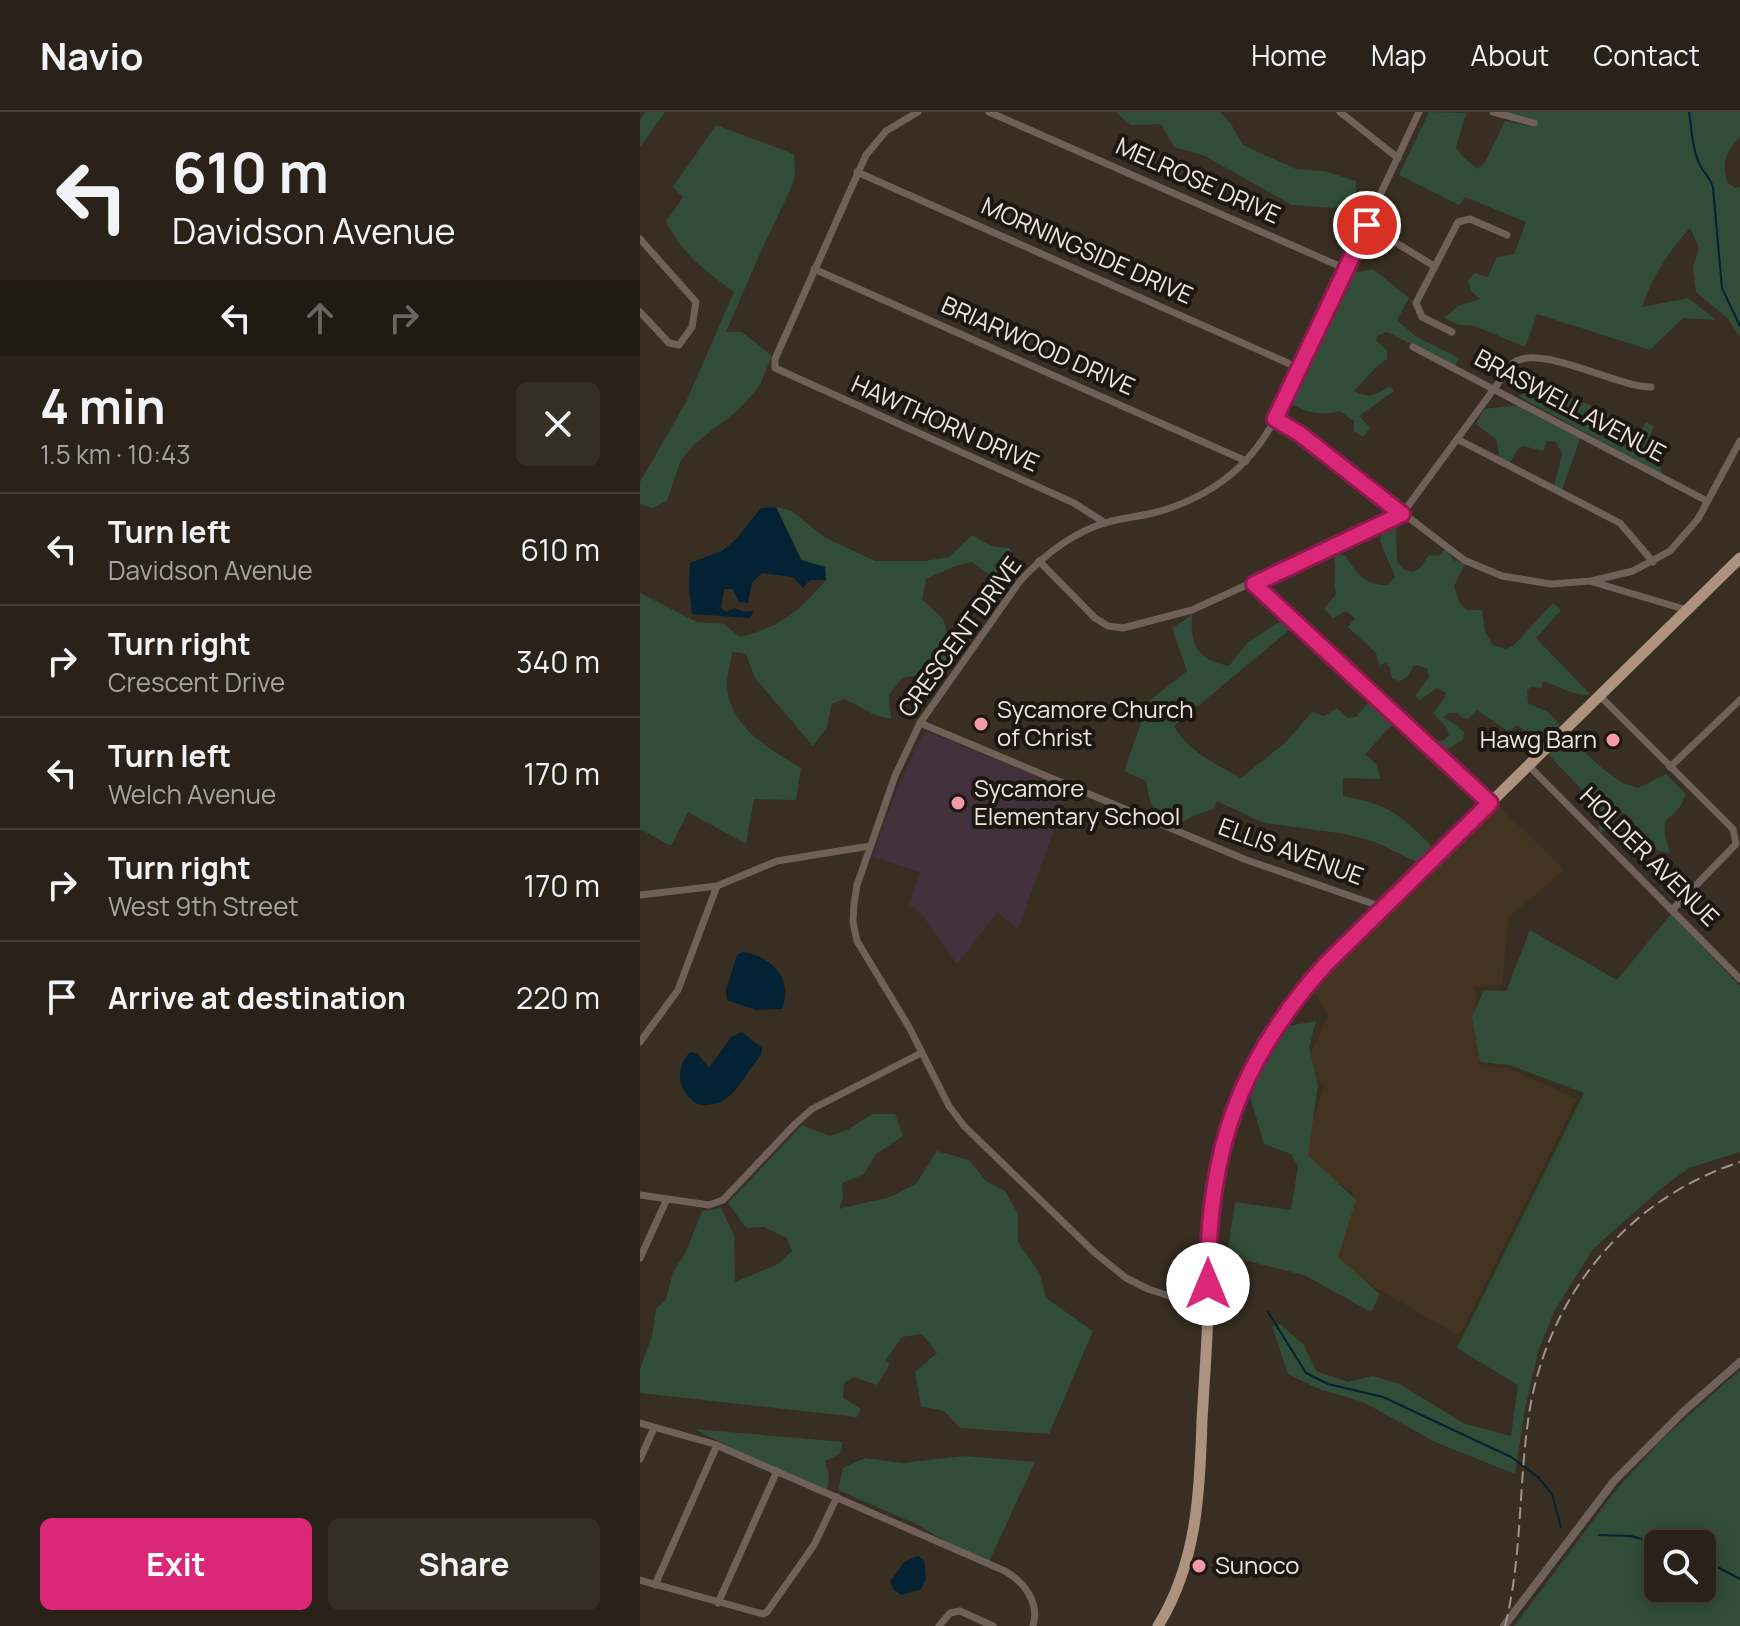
<!DOCTYPE html>
<meta charset="utf-8">
<style>
:root{--surface:#2a2219;--page:#362f26;--text:#f1f3f6;--muted:#a5a4a2;--line:#463f38;--accent:#db2777}
body{margin:0;font-family:Manrope,sans-serif;background:var(--page);color:var(--text);height:100vh;display:flex;flex-direction:column;font-size:30px;white-space:nowrap}
*{box-sizing:border-box;margin:0}
p{font-size:26px;color:var(--muted)}
.icon{flex:none;width:44px;height:44px;fill:none;stroke:currentColor;stroke-width:2;stroke-linecap:round;stroke-linejoin:round}
.map{position:relative;flex:1;overflow:hidden}
.panel{display:flex;flex-direction:column;background:var(--surface);width:640px}
.panel>*{flex:none}
.hud{background:#2a2219;color:var(--text);overflow:hidden}
.controls{position:absolute;left:1004px;top:1418px;display:grid;gap:16px}
.controls a{display:grid;place-items:center;width:72px;height:72px;border-radius:12px;background:var(--surface);box-shadow:0 4px 20px #0003,0 0 0 2px var(--line);font-size:40px}
.pin{position:absolute;display:grid;place-items:center;width:68px;height:68px;color:#fff;margin:-34px;border:4px solid #fff;border-radius:50%;box-shadow:0 2px 8px #0007}
.me{position:absolute;width:88px;margin:-44px;rotate:0deg;stroke-linejoin:round;filter:drop-shadow(0 0 6px #0008)}
.turn{display:flex;align-items:center;gap:28px;height:168px;padding:0 40px;font-size:36px}
.turn .icon{width:104px;height:104px;stroke-width:2.5}
.turn b{display:block;font-size:56px;line-height:68px}
.lanes{display:flex;align-items:center;height:76px;padding:0 40px;background:#0003;justify-content:center;gap:40px;direction:ltr}
.lanes .off{opacity:.35}
.round{display:grid;place-items:center;flex:none;width:84px;height:84px;border-radius:12px;background:var(--page)}
.head{display:flex;align-items:center;justify-content:space-between;height:136px;padding:0 40px}
h1{font-size:48px;font-weight:700;line-height:60px}
.button{display:flex;gap:16px;margin-top:auto;padding:16px 40px}
.button a{flex:1;height:92px;border-radius:12px;background:var(--accent);color:#fff;font-size:32px;font-weight:700;line-height:92px;text-align:center}
.button a+a{background:var(--page);color:var(--text)}
ul{padding:0;list-style:none}
li{display:flex;align-items:center;gap:24px;height:112px;padding:0 40px;border-top:2px solid var(--line)}
li div{flex:1}
li b{display:block;font-size:30px}
li em{font-style:normal}
header{display:flex;align-items:center;gap:48px;box-sizing:border-box;height:112px;padding:0 40px;background:var(--surface);border-bottom:2px solid var(--line)}
header strong{font-size:38px}
nav{display:flex;gap:44px;margin-inline-start:auto;font-size:28px}
main{display:flex;flex:1;min-height:0}
.map>svg:first-child{display:block}
.built{fill:#433421}
.education{fill:#42313c}
.green{fill:#314d38;fill-rule:evenodd}
.water{fill:#032234}
.lines{fill:none;stroke-linecap:round;stroke-linejoin:round}
.stream{stroke:#032234;stroke-width:2}
.minor{stroke:#6f6158;stroke-width:7}
.tertiary{stroke:#6f6158;stroke-width:8}
.primary{stroke:#ad927f;stroke-width:11}
.rail{stroke:#9e958b;stroke-width:2;stroke-dasharray:12 6;stroke-linecap:butt}
.route-casing{stroke:#8e194d;stroke-width:20}
.route{stroke:#db2777;stroke-width:14}
.poi-dot{fill:#f49aa5;stroke:#1c1711;stroke-width:3}
.labels{text-anchor:middle;stroke-width:8;stroke-linejoin:round;paint-order:stroke}
.street-label{font-size:24px;fill:#eee6de;stroke:#1c1711}
.poi-label{font-size:24px;fill:#eee6de;stroke:#1c1711;text-anchor:start}
</style>
<header>
<strong>Navio</strong>
<nav><a>Home</a><a>Map</a><a>About</a><a>Contact</a></nav>
</header>
<main>
<section class="panel">
<div class="hud">
<div class="turn"><svg class="icon" aria-label="left" viewBox="0 0 24 24"><path d="M17 20v-9H6M10 6l-5 5 5 5"/></svg><div><b>610 m</b>Davidson Avenue</div></div>
<div class="lanes"><svg class="icon" aria-label="left" viewBox="0 0 24 24"><path d="M17 20v-9H6M10 6l-5 5 5 5"/></svg><svg class="icon off" aria-label="ahead" viewBox="0 0 24 24"><path d="M12 20V5M6 11l6-6 6 6"/></svg><svg class="icon off" aria-label="right" viewBox="0 0 24 24"><path d="M7 20v-9h11M14 6l5 5-5 5"/></svg></div>
</div>
<div class="head"><div><h1>4 min</h1><p>1.5 km · 10:43</p></div><a class="round"><svg class="icon" aria-label="close" viewBox="0 0 24 24"><path d="M6 6l12 12M18 6L6 18"/></svg></a></div>
<ul>
<li><svg class="icon" aria-label="left" viewBox="0 0 24 24"><path d="M17 20v-9H6M10 6l-5 5 5 5"/></svg><div><b>Turn left</b><p>Davidson Avenue</p></div><em>610 m</em></li>
<li><svg class="icon" aria-label="right" viewBox="0 0 24 24"><path d="M7 20v-9h11M14 6l5 5-5 5"/></svg><div><b>Turn right</b><p>Crescent Drive</p></div><em>340 m</em></li>
<li><svg class="icon" aria-label="left" viewBox="0 0 24 24"><path d="M17 20v-9H6M10 6l-5 5 5 5"/></svg><div><b>Turn left</b><p>Welch Avenue</p></div><em>170 m</em></li>
<li><svg class="icon" aria-label="right" viewBox="0 0 24 24"><path d="M7 20v-9h11M14 6l5 5-5 5"/></svg><div><b>Turn right</b><p>West 9th Street</p></div><em>170 m</em></li>
<li><svg class="icon" aria-label="arrive" viewBox="0 0 24 24"><path d="M6 21V4h12l-3 4 3 4H6"/></svg><div><b>Arrive at destination</b></div><em>220 m</em></li>
</ul>
<div class="button"><a>Exit</a><a>Share</a></div>
</section>
<div class="map">
<svg width="1100" height="1514" viewBox="0 0 1100 1514">
<rect width="100%" height="100%" fill="#382e21"/>
<polygon class="built" points="859,694 924,758 868,806 862,873 835,875 840,954 868,956 937,987 819,1224 683,1145 714,1081 659,1047 685,973 663,956 689,903 674,881 726,822"/>
<polygon class="education" points="288,620 429,677 378,817 357,800 317,852 280,800 269,793 280,760 232,745 262,664 283,622"/>
<g class="green">
<polygon points="5,0 25,0 0,35 0,7"/>
<polygon points="476,0 580,0 591,12 603,33 656,57 684,59 716,69 716,91 693,96 652,93 563,43 534,35 521,12 490,13"/>
<path d="M789 0 826 1 816 36 822 44 838 57 845 50 865 9 893 15 897 11 894 7 862 0H1100V25C1085 40 1081 51 1088 71L1095 76 1100 75V225L1088 207 1056 180 1053 156 1059 135 1050 116C1028 140 1013 164 1002 195L1048 186 1076 208 1043 206 1010 238 897 202 885 235 835 214 819 213 804 206 818 194 840 187 831 179 828 169 834 161 848 165 857 145 874 142 886 110 825 85 819 93 759 63Z"/>
<path d="M76 13 154 42 155 63 152 74 122 137 86 220H102L132 244 119 275 97 299 53 333 40 350 27 389 12 396 0 392V370L46 290 94 180C62 156 46 146 26 110L43 85 33 75Z"/>
<path d="M733 157 769 186 757 208 775 224 819 246 815 254 747 220 738 223 736 229 747 238V247C733 256 726 267 714 279 729 287 736 283 750 274L754 279 719 304 730 316 723 325 714 319V309L699 299C680 304 669 301 652 292L712 161Z"/>
<path d="M900 276C934 287 968 296 994 321L1001 319 1006 310 1014 314C1006 335 1002 340 1021 355L1022 362 878 284Z"/>
<polygon points="870,294 884,294 941,324 922,378 914,374 922,342 916,330 907,329 903,339 883,334 878,337 869,352 859,346 857,328 836,312 844,297"/>
<path d="M136 395 152 399 184 425 235 449H285L309 445 332 423 351 434 369 436 377 450 366 461 351 464 332 450 315 454 286 467 282 487 303 507 312 539 296 561 262 566 249 583 251 607C234 605 220 594 204 587L192 592 187 615 173 634 115 566 106 542 92 540C91 550 87 562 87 572 88 614 130 638 161 656L156 688 114 687 106 732 48 700 31 734 0 717V481L57 510 84 512 100 525C141 515 159 499 186 468L184 455 162 448Z"/>
<path d="M756 411 757 450 764 458 773 460 781 455 789 443 799 444 805 437 811 443 813 448 825 452 814 474 819 490 826 498H842L845 520 853 533 865 537 873 534 913 491 921 498 896 526 950 582C935 586 918 573 903 569L901 576 892 575 887 578 888 591 908 600 920 613 905 627 889 623 877 613 869 620 837 598 828 607 822 606 817 601H809L803 605 818 614 824 621 823 627 804 640 793 629H802L809 624 807 616 793 601 804 587 806 581 797 576 780 588 775 584 789 565 787 556 774 553 768 564 760 569 752 567 750 556 746 551 739 553 736 541 708 515 715 506 706 499 693 506 684 497 696 482C692 465 699 456 692 440L706 444C716 462 727 474 748 473L755 465 740 429 743 413Z"/>
<path d="M552 503C550 535 558 547 589 554L608 530 646 506 654 514 534 614C547 639 576 652 601 666L646 630 672 600 684 604 697 596 707 606 716 605 730 589 754 611 725 642 737 653 740 667 703 666V684C751 693 759 702 793 735L777 750 735 730 706 722 624 711 577 689 573 697 553 704 539 713C512 702 511 697 506 669L484 659 509 589 547 559 532 516Z"/>
<path d="M927 624 963 657 983 671 998 676 1026 662 1046 682C1035 715 1015 694 1030 741 996 738 1002 711 983 700L961 721 958 718 963 700 908 642Z"/>
<polygon points="1031,802 1100,874 1100,1040 1049,1056 1023,1075 953,1137 915,1198 898,1240 885,1297 875,1362 795,1330 723,1290 679,1277 648,1262 632,1214 640,1212 664,1233 676,1259 708,1270 733,1264 760,1272 823,1311 871,1324 878,1273 817,1236 944,981 869,953 840,950 832,905 844,878 866,879 890,818 977,868"/>
<polygon points="676,909 669,936 678,973 668,1043 716,1088 698,1145 740,1182 731,1200 664,1163 587,1144 595,1090 651,1098 658,1054 651,1042 624,1032 609,981 648,914"/>
<polygon points="232,1002 255,1002 263,1024 236,1042 224,1062 202,1071 203,1085 199,1097 250,1085 276,1072 297,1039 329,1048 346,1069 365,1079 378,1102 378,1130 400,1162 406,1186 453,1219 409,1322 320,1316 304,1299 281,1294 275,1260 297,1241 282,1222 262,1225 245,1249 250,1252 237,1273 214,1265 204,1271 203,1286 221,1297 217,1305 0,1281 0,1257 12,1224 16,1197 26,1188 33,1160 46,1140 62,1099 81,1096 94,1123 95,1170 138,1152 152,1139 147,1126 124,1115 106,1116 88,1091 162,1013 190,1024 209,1017"/>
<path d="M1100 1258V1514H874L976 1378 1023 1326ZM1018 1432H1062V1476H1018Z"/>
<polygon points="54,1317 203,1330 199,1342 185,1349 189,1363 187,1384"/>
<polygon points="324,1344 395,1350 347,1454 278,1413 198,1378 203,1356 225,1346 262,1351"/>
</g>
<g class="water">
<polygon points="136,395 161,448 185,455 186,468 170,468 163,476 153,465 122,461 112,471 108,491 99,490 93,477 84,477 81,495 86,500 95,496 104,500 114,499 110,506 52,502 49,475 50,451 82,439 97,426 121,396"/>
<path d="M103 840C131 844 154 867 142 897L116 898 87 888 86 878 97 843Z"/>
<path d="M102 920 122 936 121 943C102 964 93 999 57 992 38 979 34 958 50 940L57 941 69 956 91 925Z"/>
<polygon points="278,1444 284,1448 286,1467 281,1477 262,1483 254,1478 250,1470 264,1450"/>
</g>
<g class="lines">
<g class="stream">
<path d="M1049 0C1052 18 1052 37 1060 53 1064 62 1071 66 1073 76L1082 176 1100 214"/>
<polyline points="628,1200 666,1261 688,1272 743,1285 871,1345 898,1365 912,1382 921,1415"/>
<polyline points="959,1423 991,1424 1020,1432"/>
<polyline points="1066,1449 1100,1467"/>
</g>
<g class="minor">
<polyline points="278,0 246,19 226,43 135,247 135,256 434,391 465,411"/>
<polyline points="349,0 706,157"/>
<polyline points="700,0 758,46"/>
<polyline points="853,0 894,11"/>
<polyline points="217,60 659,256"/>
<polyline points="727,113 794,154"/>
<polyline points="0,127 56,190 52,215 39,233 29,231 0,200"/>
<polyline points="174,157 606,349"/>
<polyline points="812,220 782,205 776,191 818,110 830,107 867,123"/>
<polyline points="773,235 1067,389"/>
<polyline points="635,307 660,322 824,448 862,464 911,472 951,469 993,459 1030,439 1058,407 1100,329"/>
<polyline points="817,327 980,411 1013,450"/>
<path d="M399 449 455 506 468 514 483 516 552 498 762 402 873 251C900 231 976 275 1011 275"/>
<polyline points="953,470 1047,498"/>
<polyline points="614,472 850,691"/>
<polyline points="960,584 1093,717 1096,732 1033,797"/>
<polyline points="280,611 604,747 742,795"/>
<polyline points="888,653 1100,867"/>
<polyline points="1030,655 1100,588"/>
<polyline points="0,783 77,774 137,749 230,734"/>
<polyline points="0,930 38,878 77,774"/>
<polyline points="0,1083 69,1093 83,1088 155,1012 172,997 281,941"/>
<polyline points="0,1146 27,1087"/>
<path d="M569 1197 508 1177 486 1166 454 1140 324 1014 309 994 269 915 217 829 213 810 214 792 217 773 255 664 280 611 380 469C404 443 431 421 465 411 481 406 497 405 513 401 567 387 609 357 635 307L779 0"/>
<path d="M0 1311 74 1332 365 1459C384 1470 400 1490 393 1514"/>
<polyline points="0,1347 14,1316"/>
<polyline points="0,1468 123,1502 127,1500 174,1433 197,1385"/>
<polyline points="15,1473 77,1333"/>
<polyline points="78,1491 137,1359"/>
<polyline points="299,1514 310,1501 320,1499 353,1514"/>
</g>
<polyline class="tertiary" points="864,1514 974,1369 1044,1299 1100,1250"/>
<path class="primary" d="M518 1514C557 1451 560 1380 562 1308 564 1272 567 1235 568 1199 569 1173 567 1146 568 1120 573 1019 618 925 686 852L1100 446"/>
<path class="rail" d="M865 1514C883 1443 878 1369 890 1296 910 1181 989 1086 1100 1050"/>
</g>
<g class="lines">
<defs>
<path id="route" d="M568 1172C567 1042 598 949 686 852L850 691 614 472 762 402 660 322 635 307 727 113"/>
</defs>
<use href="#route" class="route-casing"/>
<use href="#route" class="route"/>
</g>
<g class="poi-dot">
<circle cx="341" cy="612" r="8"/>
<circle cx="973" cy="628" r="8"/>
<circle cx="318" cy="691" r="8"/>
<circle cx="559" cy="1454" r="8"/>
</g>
<g class="labels">
<g class="street-label">
<text transform="translate(558 69) rotate(24)" y="8">MELROSE DRIVE</text>
<text transform="translate(447 139) rotate(24)" y="8">MORNINGSIDE DRIVE</text>
<text transform="translate(398 234) rotate(24)" y="8">BRIARWOOD DRIVE</text>
<text transform="translate(930 294) rotate(28)" y="8">BRASWELL AVENUE</text>
<text transform="translate(305 312) rotate(24)" y="8">HAWTHORN DRIVE</text>
<text transform="translate(320 525) rotate(-54)" y="8">CRESCENT DRIVE</text>
<text transform="translate(651 740) rotate(20)" y="8">ELLIS AVENUE</text>
<text transform="translate(1009 745) rotate(45)" y="8">HOLDER AVENUE</text>
</g>
<g class="poi-label">
<text x="357" y="606">Sycamore Church<tspan x="357" dy="28">of Christ</tspan></text>
<text x="957" y="636" text-anchor="end">Hawg Barn</text>
<text x="334" y="685">Sycamore<tspan x="334" dy="28">Elementary School</tspan></text>
<text x="575" y="1462">Sunoco</text>
</g>
</g>
</svg>
<div class="controls">
<a><svg class="icon" aria-label="search" viewBox="0 0 24 24"><circle cx="10" cy="10" r="6"/><path d="M15 15l6 6"/></svg></a>
</div>
<div class="pin" style="left:727px;top:113px;background:#d93025"><svg class="icon" aria-label="arrive" viewBox="0 0 24 24"><path d="M6 21V4h12l-3 4 3 4H6"/></svg></div>
<svg class="me" style="left:568px;top:1172px" viewBox="-20 -20 40 40"><circle r="19" fill="#fff"/><path d="M0-13L10 11 0 6-10 11z" fill="#db2777"/></svg>
</div>
</main>
